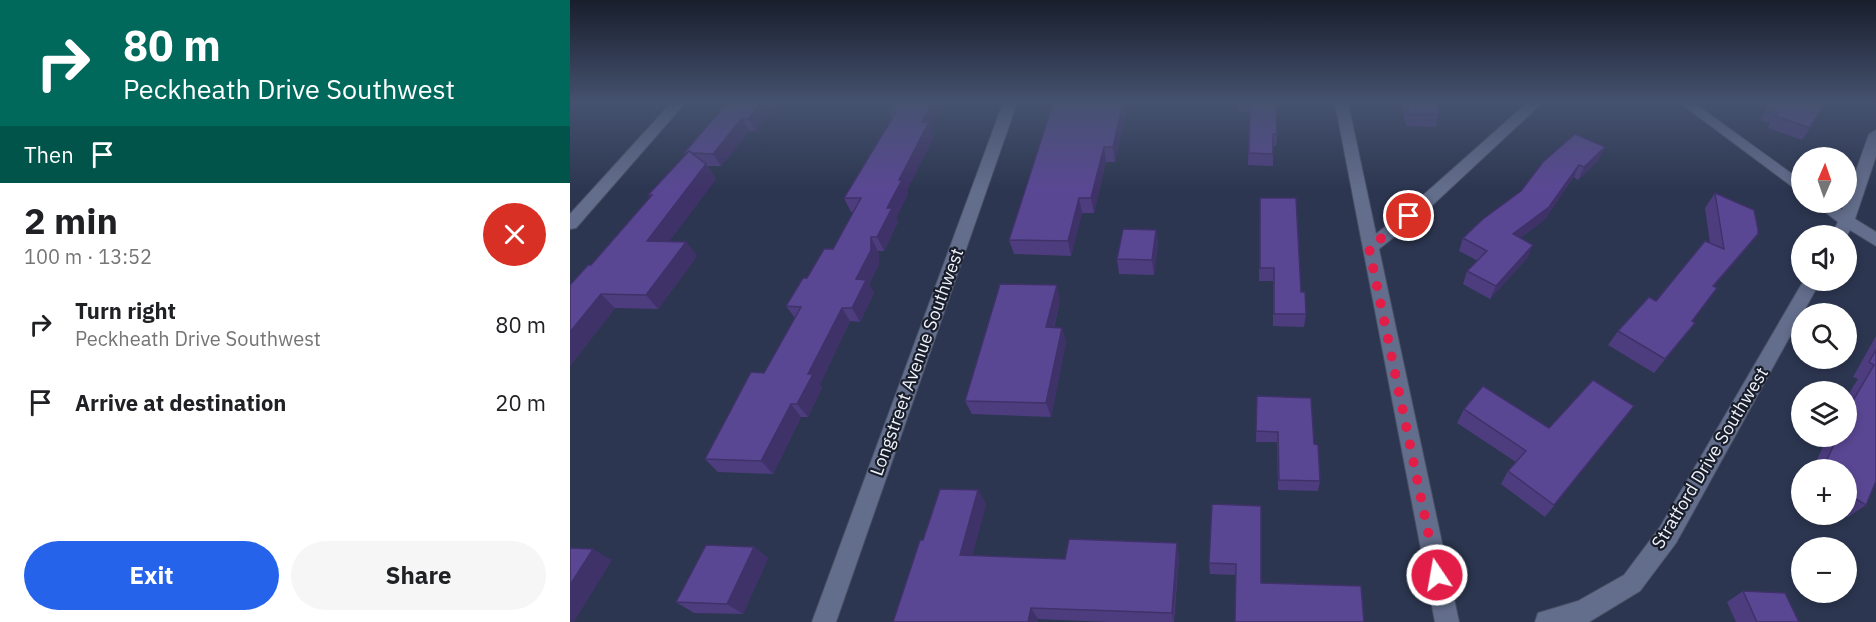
<!DOCTYPE html>
<meta charset="utf-8">
<style>
:root{--surface:#fff;--page:#f6f6f6;--text:#202124;--muted:#757577;--accent:#2563eb}
body{margin:0;font-family:"IBM Plex Sans",sans-serif;background:var(--page);color:var(--text);height:100vh;display:flex;flex-direction:column;font-size:22px;white-space:nowrap}
*{box-sizing:border-box;margin:0}
p{font-size:20px;color:var(--muted)}
.icon{flex:none;width:33px;height:33px;fill:none;stroke:currentColor;stroke-width:2;stroke-linecap:round;stroke-linejoin:round}
.map{position:relative;flex:1;overflow:hidden}
.sheet{display:flex;flex-direction:column;background:var(--surface);width:570px}
.sheet>*{flex:none}
.guide{background:#00695c;color:#fff;overflow:hidden}
.needle{width:39px;rotate:2deg}
.buttons{position:absolute;left:1221px;top:147px;display:grid;gap:12px}
.buttons a{display:grid;place-items:center;width:66px;height:66px;border-radius:50%;background:var(--surface);box-shadow:0 3px 9px #0003;font-size:30px}
.pin{position:absolute;display:grid;place-items:center;width:51px;height:51px;color:#fff;margin:-26px;border:3px solid #fff;border-radius:50%;box-shadow:0 2px 6px #0007}
.me{position:absolute;width:66px;margin:-33px;rotate:348deg;stroke-linejoin:round;filter:drop-shadow(0 0 4px #0008)}
.turn{display:flex;align-items:center;gap:21px;height:126px;padding:0 24px;font-size:27px}
.turn .icon{width:78px;height:78px;stroke-width:2.5}
.turn b{display:block;font-size:42px;line-height:51px}
.then{display:flex;align-items:center;height:57px;padding:0 24px;background:#0003;gap:12px;font-size:22px}
.round{display:grid;place-items:center;flex:none;width:63px;height:63px;border-radius:32px;background:var(--page)}
.head{display:flex;align-items:center;justify-content:space-between;height:102px;padding:0 24px}
h1{font-size:36px;font-weight:700;line-height:45px}
.button{display:flex;gap:12px;margin-top:auto;padding:12px 24px}
.button a{flex:1;height:69px;border-radius:36px;background:var(--accent);color:#fff;font-size:24px;font-weight:700;line-height:69px;text-align:center}
.button a+a{background:var(--page);color:var(--text)}
ul{padding:0;list-style:none}
li{display:flex;align-items:center;gap:18px;height:78px;padding:0 24px}
li div{flex:1}
li b{display:block;font-size:22px}
li em{font-style:normal}
main{display:flex;flex:1;min-height:0}
.map>svg:first-child{display:block}
.lines{fill:none;stroke-linecap:round;stroke-linejoin:round}
.minor-casing{stroke:#495065;stroke-width:2}
.minor{fill:#636e8c;fill-rule:evenodd}
.wall{fill:#4d3d7f}
.shaded-wall{fill:#3f3268}
.building{fill:#5a4794;stroke:#3f3268;stroke-width:1.5}
.route{stroke:#e11d48;stroke-width:10;stroke-dasharray:0 18}
.labels{text-anchor:middle;stroke-width:4.5;stroke-linejoin:round;paint-order:stroke}
.street-label{font-size:18px;fill:#eef3fd;stroke:#1a1e2a}
</style>
<main>
<section class="sheet">
<div class="guide">
<div class="turn"><svg class="icon" aria-label="right" viewBox="0 0 24 24"><path d="M7 20v-9h11M14 6l5 5-5 5"/></svg><div><b>80 m</b>Peckheath Drive Southwest</div></div>
<div class="then">Then<svg class="icon" aria-label="arrive" viewBox="0 0 24 24"><path d="M6 21V4h12l-3 4 3 4H6"/></svg></div>
</div>
<div class="head"><div><h1>2 min</h1><p>100 m · 13:52</p></div><a class="round" style="background:#d93025;color:#fff"><svg class="icon" aria-label="close" viewBox="0 0 24 24"><path d="M6 6l12 12M18 6L6 18"/></svg></a></div>
<ul>
<li><svg class="icon" aria-label="right" viewBox="0 0 24 24"><path d="M7 20v-9h11M14 6l5 5-5 5"/></svg><div><b>Turn right</b><p>Peckheath Drive Southwest</p></div><em>80 m</em></li>
<li><svg class="icon" aria-label="arrive" viewBox="0 0 24 24"><path d="M6 21V4h12l-3 4 3 4H6"/></svg><div><b>Arrive at destination</b></div><em>20 m</em></li>
</ul>
<div class="button"><a>Exit</a><a>Share</a></div>
</section>
<div class="map">
<svg width="1306" height="622" viewBox="0 0 1306 622">
<rect width="100%" height="100%" fill="#2c3650"/>
<g class="lines">
<defs>
<g id="minor">
<polygon points="101,103 115,103 6,228 0,229 0,214"/>
<polygon points="433,103 447,103 266,622 242,622"/>
<polygon points="765,103 778,103 806,234 842,205 957,103 972,103 854,213 809,249 889,622 865,622"/>
<polygon points="1110,103 1124,103 1232,181 1232,194"/>
<polygon points="1306,130 1306,156 1285,219 1306,232 1306,246 1280,230 1276,237 1261,236 1268,222 1242,202 1261,202 1272,210 1299,134"/>
<polygon points="1234,280 1251,280 1106,543 1070,591 1019,622 965,622 968,613 1008,601 1054,575 1090,527"/>
</g>
</defs>
<use href="#minor" class="minor-casing"/>
<use href="#minor" class="minor"/>
</g>
<g class="wall">
<polygon points="157,103 208,103 186,131 179,131 151,166 137,166 146,179 99,241 116,242 127,256 88,309 45,308 0,366 21,265 80,197 78,195 115,155 114,153"/>
<polygon points="325,103 361,128 364,136 337,190 338,194 326,218 328,222 314,251 308,251 309,264 299,284 304,293 290,322 280,321 250,384 252,387 238,417 231,417 203,474 148,472 135,459 194,373 225,318 216,306 237,278 263,249 283,212 281,212 274,198 322,119 320,112"/>
<polygon points="483,103 558,103 545,162 536,162 524,213 512,213 501,256 444,254 439,240"/>
<polygon points="669,103 706,103 707,134 706,146 703,146 703,166 678,165 679,112 669,112"/>
<polygon points="831,103 866,103 869,114 866,127 836,126"/>
<polygon points="1200,103 1240,128 1232,140 1198,128 1200,123 1190,120"/>
<polygon points="1029,160 1008,180 1004,177 974,220 950,238 958,257 920,299 893,284 897,271 908,261 889,251 893,238 951,191 973,162"/>
<polygon points="1145,193 1188,234 1176,249 1144,286 1122,321 1125,323 1084,373 1038,345 1048,331 1086,301 1140,243 1135,208"/>
<polygon points="690,198 731,292 736,314 734,327 703,326 703,281 689,281"/>
<polygon points="586,230 588,245 584,275 549,274 547,259"/>
<polygon points="490,300 484,328 492,328 496,342 481,417 402,414 395,401"/>
<polygon points="1306,336 1306,481 1296,505 1278,517 1274,514 1276,514 1276,470 1242,470 1258,436 1276,436 1276,398 1288,379 1283,377"/>
<polygon points="687,396 744,444 750,481 748,491 708,490 707,442 686,442"/>
<polygon points="1064,406 975,517 931,484 938,471 946,462 887,423 894,409 979,428"/>
<polygon points="408,490 416,504 402,556 495,559 609,556 604,622 539,622 468,619 353,540"/>
<polygon points="642,504 691,583 794,622 666,575 640,574 639,563"/>
<polygon points="184,547 198,558 173,614 124,613 106,602"/>
<polygon points="1173,591 1229,622 1166,622 1157,602"/>
</g>
<g class="shaded-wall">
<polygon points="191,103 208,103 186,131 178,119"/>
<polygon points="362,103 374,103 361,128 364,136 337,190 338,194 326,218 328,222 314,251 307,237 317,208 352,122"/>
<polygon points="553,103 558,103 545,162 543,147"/>
<polygon points="172,118 179,131 151,166 143,154"/>
<polygon points="534,147 536,162 524,213 521,198"/>
<polygon points="1035,147 1029,160 1008,180 1014,167"/>
<polygon points="136,164 146,179 89,255 77,241"/>
<polygon points="1009,165 1004,177 974,220 937,247 943,234"/>
<polygon points="509,198 512,213 501,256 498,241"/>
<polygon points="586,230 588,245 584,275 582,260"/>
<polygon points="1188,234 1176,249 1132,301 1143,286"/>
<polygon points="301,237 308,251 309,264 299,284 304,293 290,322 282,308 286,279"/>
<polygon points="116,242 127,256 88,309 76,295"/>
<polygon points="963,245 958,257 920,299 926,286"/>
<polygon points="487,285 490,300 480,342 476,327"/>
<polygon points="31,294 45,308 0,366 0,332"/>
<polygon points="272,308 280,321 250,384 252,387 238,417 227,404 238,374"/>
<polygon points="492,328 496,342 481,417 476,403"/>
<polygon points="221,404 231,417 203,474 191,461"/>
<polygon points="408,490 416,504 399,569 390,555"/>
<polygon points="607,543 609,556 603,622 602,613"/>
<polygon points="184,547 198,558 173,614 157,604"/>
<polygon points="23,549 42,560 4,622 3,622 0,621 0,585"/>
<polygon points="461,608 468,619 468,622 458,622"/>
</g>
<g class="building">
<polygon points="157,103 191,103 178,119 172,118 143,154 122,153 119,151 118,153 114,153"/>
<polygon points="325,103 362,103 352,122 359,122 329,180 332,180 317,208 322,208 307,237 301,237 301,250 286,279 296,280 282,308 272,308 238,374 243,374 227,404 221,404 191,461 135,459 181,372 194,373 231,307 216,306 233,278 237,278 254,249 263,249 291,198 274,198 326,112 320,112"/>
<polygon points="483,103 553,103 543,147 534,147 521,198 509,198 498,241 439,240"/>
<polygon points="680,103 706,103 707,134 703,134 703,154 679,153"/>
<polygon points="837,103 866,103 869,114 839,114"/>
<polygon points="1201,103 1255,103 1240,128 1205,116 1208,112 1197,108"/>
<polygon points="1005,134 1035,147 1014,167 1009,165 979,207 943,234 963,245 926,286 897,271 917,251 893,238 913,219 951,191 973,162"/>
<polygon points="119,151 136,164 77,241 116,242 76,295 31,294 0,332 0,285 18,265 21,265 82,195 78,195"/>
<polygon points="1145,193 1184,210 1188,229 1188,234 1143,286 1147,288 1122,321 1125,323 1095,359 1048,331 1079,297 1086,301 1135,241 1154,249"/>
<polygon points="690,198 726,198 731,292 735,292 736,314 704,314 704,268 690,268"/>
<polygon points="553,229 586,230 582,260 547,259"/>
<polygon points="430,284 487,285 476,327 492,328 476,403 395,401"/>
<polygon points="1306,350 1306,481 1296,505 1276,493 1276,470 1252,470 1268,436 1276,436 1276,418 1280,410 1278,409 1304,365 1299,362"/>
<polygon points="1023,380 1064,406 984,505 938,471 956,451 894,409 913,386 979,428"/>
<polygon points="687,396 741,398 744,444 748,445 750,481 709,480 708,432 686,431"/>
<polygon points="370,489 408,490 390,555 495,559 499,539 607,543 602,613 461,608 458,622 323,622 350,540 353,540"/>
<polygon points="642,504 691,506 691,583 791,586 794,622 665,622 666,564 639,563"/>
<polygon points="136,545 184,547 157,604 106,602"/>
<polygon points="0,548 23,549 0,585"/>
<polygon points="1173,591 1215,593 1229,622 1187,622"/>
</g>
<linearGradient id="sky" x2="0" y2="1"><stop stop-color="#181e2c"/><stop offset="0.54" stop-color="#45526f"/><stop offset="1" stop-color="#45526f" stop-opacity="0"/></linearGradient>
<rect width="1306" height="190" fill="url(#sky)"/>
<g class="lines">
<polyline class="route" points="839,216 799,248 867,575"/>
</g>
<g class="labels">
<g class="street-label">
<text transform="translate(347 362) rotate(-70)" y="6">Longstreet Avenue Southwest</text>
<text transform="translate(1140 458) rotate(-59)" y="6">Stratford Drive Southwest</text>
</g>
</g>
</svg>
<div class="buttons">
<a><svg class="needle" viewBox="-14 -14 28 28"><path d="M0-13l5 13h-10z" fill="#e53935"/><path d="M0 13l5-13h-10z" fill="#757577"/></svg></a>
<a><svg class="icon" aria-label="sound" viewBox="0 0 24 24"><path d="M4 9h4l5-4v14l-5-4H4zM17 9q2 3 0 6"/></svg></a>
<a><svg class="icon" aria-label="search" viewBox="0 0 24 24"><circle cx="10" cy="10" r="6"/><path d="M15 15l6 6"/></svg></a>
<a><svg class="icon" aria-label="layers" viewBox="0 0 24 24"><path d="M12 4l9 5-9 5-9-5zM3 14l9 5 9-5"/></svg></a>
<a>+</a>
<a>−</a>
</div>
<div class="pin" style="left:839px;top:216px;background:#d93025"><svg class="icon" aria-label="arrive" viewBox="0 0 24 24"><path d="M6 21V4h12l-3 4 3 4H6"/></svg></div>
<svg class="me" style="left:867px;top:575px" viewBox="-20 -20 40 40"><circle r="17" fill="#e11d48" stroke="#fff" stroke-width="3"/><path d="M0-11L8 9 0 5-8 9z" fill="#fff"/></svg>
</div>
</main>
